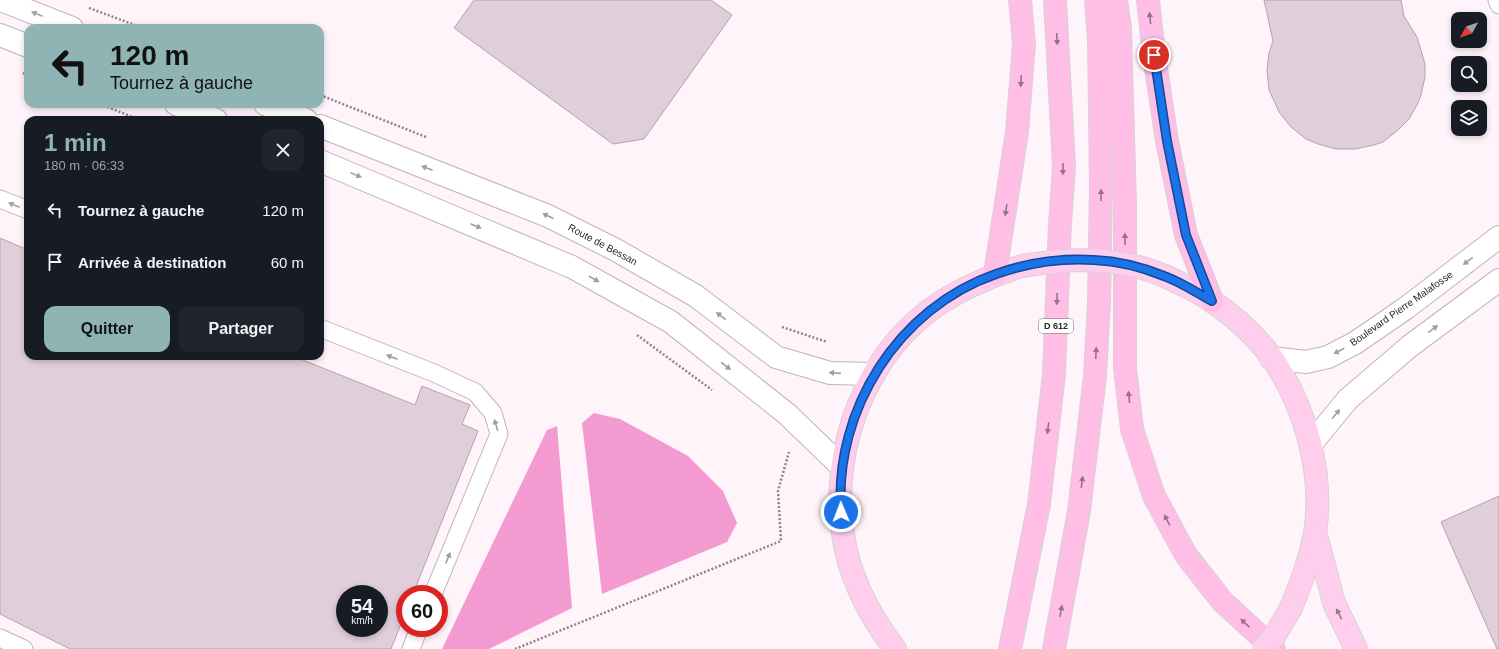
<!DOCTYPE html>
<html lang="fr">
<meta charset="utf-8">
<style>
:root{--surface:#171b24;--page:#20242c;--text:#f1f3f6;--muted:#9ea1a6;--accent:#90b4b4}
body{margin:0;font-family:Arial,sans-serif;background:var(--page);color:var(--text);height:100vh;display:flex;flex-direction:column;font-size:15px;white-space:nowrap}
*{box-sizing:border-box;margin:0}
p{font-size:13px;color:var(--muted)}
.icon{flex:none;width:22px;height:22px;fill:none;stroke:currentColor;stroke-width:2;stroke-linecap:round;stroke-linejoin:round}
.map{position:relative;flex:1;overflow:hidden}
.details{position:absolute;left:24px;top:116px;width:300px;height:244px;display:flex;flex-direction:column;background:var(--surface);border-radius:12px;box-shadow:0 2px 6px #0003}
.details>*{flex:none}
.guide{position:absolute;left:24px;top:24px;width:300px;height:84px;border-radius:12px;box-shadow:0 2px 6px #0003;background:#90b4b4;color:#111;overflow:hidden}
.needle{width:26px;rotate:230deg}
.buttons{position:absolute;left:1451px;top:12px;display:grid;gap:8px}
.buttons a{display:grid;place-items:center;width:36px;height:36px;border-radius:8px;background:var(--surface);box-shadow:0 2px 6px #0003;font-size:20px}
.speed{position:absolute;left:336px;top:585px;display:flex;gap:8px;font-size:20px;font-weight:700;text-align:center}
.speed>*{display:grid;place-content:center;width:52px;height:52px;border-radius:50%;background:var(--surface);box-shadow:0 2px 6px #0003;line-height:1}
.speed small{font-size:10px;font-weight:400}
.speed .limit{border:6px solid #d22;background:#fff;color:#111}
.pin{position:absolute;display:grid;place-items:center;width:34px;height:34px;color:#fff;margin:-17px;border:2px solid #fff;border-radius:50%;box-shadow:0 1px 4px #0007}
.me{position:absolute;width:44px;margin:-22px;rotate:359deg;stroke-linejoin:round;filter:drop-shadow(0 0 3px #0008)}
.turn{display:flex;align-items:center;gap:14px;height:84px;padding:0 20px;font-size:18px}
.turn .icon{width:52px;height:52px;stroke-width:2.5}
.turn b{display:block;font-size:28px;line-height:34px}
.round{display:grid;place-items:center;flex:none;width:42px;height:42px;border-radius:12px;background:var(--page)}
.overview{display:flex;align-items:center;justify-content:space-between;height:68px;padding:0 20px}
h1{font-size:24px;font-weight:600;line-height:30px;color:var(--accent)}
.button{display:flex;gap:8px;margin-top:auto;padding:8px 20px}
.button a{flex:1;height:46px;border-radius:12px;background:var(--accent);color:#111;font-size:16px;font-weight:600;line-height:46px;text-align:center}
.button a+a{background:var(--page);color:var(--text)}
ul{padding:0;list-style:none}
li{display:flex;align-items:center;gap:12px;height:52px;padding:0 20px}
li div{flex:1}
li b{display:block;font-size:15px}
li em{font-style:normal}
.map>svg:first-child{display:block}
.water{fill:#f39ad1}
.building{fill:#e0ced8;stroke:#b4a4ad;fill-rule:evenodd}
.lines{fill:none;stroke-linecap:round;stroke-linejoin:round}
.service-casing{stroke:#c3b2bc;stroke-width:19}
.tertiary-casing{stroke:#c3b2bc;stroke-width:24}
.primary-casing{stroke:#d5d4d4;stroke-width:24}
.trunk-casing{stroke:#d5d4d4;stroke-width:24}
.path{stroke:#8d8589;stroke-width:2.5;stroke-dasharray:2 2;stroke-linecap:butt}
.service{stroke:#fff;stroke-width:17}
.tertiary{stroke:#fff;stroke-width:22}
.primary{stroke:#ffceec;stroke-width:22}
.trunk{stroke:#ffbee6;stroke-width:22}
.primary-bridge-casing{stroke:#d5d4d4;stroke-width:24;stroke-linecap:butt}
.primary-bridge{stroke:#ffceec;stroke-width:22}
.oneway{fill:#a09e9f}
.oneway2{fill:#967288}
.oneway3{fill:#967a8b}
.route-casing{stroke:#114b97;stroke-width:10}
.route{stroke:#1a73e8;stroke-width:7}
.labels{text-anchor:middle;stroke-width:3;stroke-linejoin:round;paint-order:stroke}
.shield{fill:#fff;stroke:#6c686a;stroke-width:1}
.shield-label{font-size:9px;font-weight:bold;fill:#2d272a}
.street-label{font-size:10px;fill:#2d272a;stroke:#fff}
</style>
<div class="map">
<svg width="1499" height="649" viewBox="0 0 1499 649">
<rect width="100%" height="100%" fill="#fff4fa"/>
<g class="water">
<polygon points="594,413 620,419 688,456 723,491 737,523 727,542 602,594 582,423"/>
<polygon points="557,426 572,608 489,649 442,649 547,430"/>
</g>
<g class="building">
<polygon points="474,0 711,0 732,15 644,139 613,144 454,28"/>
<polygon points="1264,0 1401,0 1404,16 1417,37 1425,64 1425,77 1421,95 1418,103 1409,119 1397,131 1383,142 1374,145 1355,149 1336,149 1318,144 1306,139 1291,127 1279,112 1269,90 1267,70 1269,53 1273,41"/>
<path d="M0 238 28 250V356H293L415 405 422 386 470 405 462 424 478 431 413 594H405V614L391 649H70L0 614ZM345 594H379V628H345Z"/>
<polygon points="1499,496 1499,649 1497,649 1441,522"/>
</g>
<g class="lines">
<defs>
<g id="service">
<polyline points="1497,0 1499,5"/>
<polyline points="0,199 28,210"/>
<polyline points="320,328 434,373 475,392 493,413 499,434 433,594"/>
<polyline points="0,638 24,649"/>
<polyline points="411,649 419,628"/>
</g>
<g id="tertiary">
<polyline points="1,0 72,28"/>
<polyline points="0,35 28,46"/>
<polyline points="176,104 216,120"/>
<polyline points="265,104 306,120"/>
<polyline points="320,126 548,216 616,250 696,296 776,357 830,373 874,374"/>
<polyline points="320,161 572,267 671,322 787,414 842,467"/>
<polyline points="1271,358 1306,362 1328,357 1355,343 1406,308 1499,237"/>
<polyline points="1311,444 1348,399 1410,346 1499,280"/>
</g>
<g id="primary">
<path d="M1165 276C1181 284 1199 291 1213 302 1235 317 1256 336 1272 358 1306 407 1324 474 1315 533 1310 560 1301 583 1291 608"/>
<polyline points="1316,535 1334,603 1356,649"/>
<path d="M895 649C869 615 849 577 843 534 830 448 866 352 940 303 966 286 993 275 1022 266"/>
</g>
<g id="trunk">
<polyline points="1116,0 1120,29 1125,205 1125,368 1132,429 1154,496 1186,555 1222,601 1274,649"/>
<polyline points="1148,0 1154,55 1167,141 1186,235 1212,301"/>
<polyline points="995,274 1017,132 1024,44 1020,0"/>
<polyline points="1010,649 1039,504 1054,374 1060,223 1064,167 1055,0"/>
<polyline points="1054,649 1079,511 1095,376 1099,303 1101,186 1099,39 1096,0"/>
</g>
</defs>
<use href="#service" class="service-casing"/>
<use href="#tertiary" class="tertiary-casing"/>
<use href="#primary" class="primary-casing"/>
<use href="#trunk" class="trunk-casing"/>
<g class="path">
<polyline points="89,8 143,28"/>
<polyline points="23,73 28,75"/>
<polyline points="320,95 426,137"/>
<polyline points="100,104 140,120"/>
<polyline points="782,327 827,342"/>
<polyline points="637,335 712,390"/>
<polyline points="515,649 781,541 778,491 789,452"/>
</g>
<use href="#service" class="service"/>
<use href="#tertiary" class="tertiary"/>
<use href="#primary" class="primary"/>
<use href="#trunk" class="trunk"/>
<defs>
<g id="primary-bridge">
<path d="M1022 266C1058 260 1094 257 1130 265 1142 267 1154 272 1165 276"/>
<polyline points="1263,649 1275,635 1291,608"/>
</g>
</defs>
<use href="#primary-bridge" class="primary-bridge-casing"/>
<use href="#primary-bridge" class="primary-bridge"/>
</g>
<defs><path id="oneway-solid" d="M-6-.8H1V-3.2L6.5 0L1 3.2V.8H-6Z"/></defs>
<g class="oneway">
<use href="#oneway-solid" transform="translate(37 14) rotate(-158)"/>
<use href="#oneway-solid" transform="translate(427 168) rotate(-159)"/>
<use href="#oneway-solid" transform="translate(356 175) rotate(22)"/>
<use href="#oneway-solid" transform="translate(14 205) rotate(-158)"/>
<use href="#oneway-solid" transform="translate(548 216) rotate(-156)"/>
<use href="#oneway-solid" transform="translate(476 226) rotate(23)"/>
<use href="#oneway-solid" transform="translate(1468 261) rotate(143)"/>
<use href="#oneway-solid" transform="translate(594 279) rotate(29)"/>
<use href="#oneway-solid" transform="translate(721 316) rotate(-143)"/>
<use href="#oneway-solid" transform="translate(1433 329) rotate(-37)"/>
<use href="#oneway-solid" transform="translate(1339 351) rotate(152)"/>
<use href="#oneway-solid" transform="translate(392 357) rotate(-159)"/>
<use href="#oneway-solid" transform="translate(726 366) rotate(38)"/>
<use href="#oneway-solid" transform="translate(835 373) rotate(-176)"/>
<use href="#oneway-solid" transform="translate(1336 414) rotate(-50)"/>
<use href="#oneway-solid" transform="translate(496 425) rotate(-107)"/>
<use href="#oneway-solid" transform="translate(448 558) rotate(-68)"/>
</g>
<g class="oneway2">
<use href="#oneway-solid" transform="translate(1150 18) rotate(-96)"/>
<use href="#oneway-solid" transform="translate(1057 39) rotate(87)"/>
<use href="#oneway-solid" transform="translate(1021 81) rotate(94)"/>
<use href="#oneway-solid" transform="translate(1063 169) rotate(91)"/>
<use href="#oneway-solid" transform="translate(1101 195) rotate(-89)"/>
<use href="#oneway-solid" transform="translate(1006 210) rotate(98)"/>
<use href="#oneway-solid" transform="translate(1125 239) rotate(-90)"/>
<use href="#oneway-solid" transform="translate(1057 299) rotate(92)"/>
<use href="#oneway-solid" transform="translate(1096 353) rotate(-87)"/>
<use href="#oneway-solid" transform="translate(1129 397) rotate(-96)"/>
<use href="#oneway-solid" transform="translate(1048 428) rotate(97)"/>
<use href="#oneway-solid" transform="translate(1082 482) rotate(-83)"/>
<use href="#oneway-solid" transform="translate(1167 520) rotate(-118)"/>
<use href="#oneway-solid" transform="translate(1061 611) rotate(-80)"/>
<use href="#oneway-solid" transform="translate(1245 623) rotate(-137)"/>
</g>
<use class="oneway3" href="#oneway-solid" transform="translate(1339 614) rotate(-116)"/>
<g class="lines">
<defs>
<path id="route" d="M841 512C834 410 898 308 996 274 1027 263 1061 258 1094 260 1117 261 1142 267 1164 276 1181 282 1197 293 1212 301L1186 235 1167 141 1154 55"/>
</defs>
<use href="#route" class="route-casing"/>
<use href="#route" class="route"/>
</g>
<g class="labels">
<rect class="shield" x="1039" y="319" width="34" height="14" rx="3"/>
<g class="shield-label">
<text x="1056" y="329">D 612</text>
</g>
<g class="street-label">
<text transform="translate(603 244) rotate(28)" y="4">Route de Bessan</text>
<text transform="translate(1401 308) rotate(-35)" y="4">Boulevard Pierre Malafosse</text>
</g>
</g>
</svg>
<div class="buttons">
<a><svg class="needle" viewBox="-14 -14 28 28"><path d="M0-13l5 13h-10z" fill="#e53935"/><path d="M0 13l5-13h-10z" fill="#9ea1a6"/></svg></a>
<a><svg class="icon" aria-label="search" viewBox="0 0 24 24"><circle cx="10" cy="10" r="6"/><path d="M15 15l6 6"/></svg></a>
<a><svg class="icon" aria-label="layers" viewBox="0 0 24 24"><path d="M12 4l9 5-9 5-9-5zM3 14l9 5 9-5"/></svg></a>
</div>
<div class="speed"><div>54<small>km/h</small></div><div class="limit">60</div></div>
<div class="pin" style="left:1154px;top:55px;background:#d93025"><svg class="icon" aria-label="arrive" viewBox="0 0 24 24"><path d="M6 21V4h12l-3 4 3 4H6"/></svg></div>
<svg class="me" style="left:841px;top:512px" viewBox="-20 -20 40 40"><circle r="17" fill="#1a73e8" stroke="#fff" stroke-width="3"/><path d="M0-11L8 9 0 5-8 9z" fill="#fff"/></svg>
<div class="guide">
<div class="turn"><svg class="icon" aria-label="left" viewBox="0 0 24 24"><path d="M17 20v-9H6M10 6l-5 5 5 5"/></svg><div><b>120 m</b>Tournez à gauche</div></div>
</div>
<section class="details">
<div class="overview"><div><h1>1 min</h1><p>180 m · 06:33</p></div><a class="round"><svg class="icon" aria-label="close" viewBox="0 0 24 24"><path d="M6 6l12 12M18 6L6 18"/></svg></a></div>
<ul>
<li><svg class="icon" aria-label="left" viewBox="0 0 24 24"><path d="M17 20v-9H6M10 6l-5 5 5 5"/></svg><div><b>Tournez à gauche</b></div><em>120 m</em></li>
<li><svg class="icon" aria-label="arrive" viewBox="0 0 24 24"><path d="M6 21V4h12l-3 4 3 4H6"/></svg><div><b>Arrivée à destination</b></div><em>60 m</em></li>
</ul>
<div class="button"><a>Quitter</a><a>Partager</a></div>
</section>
</div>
